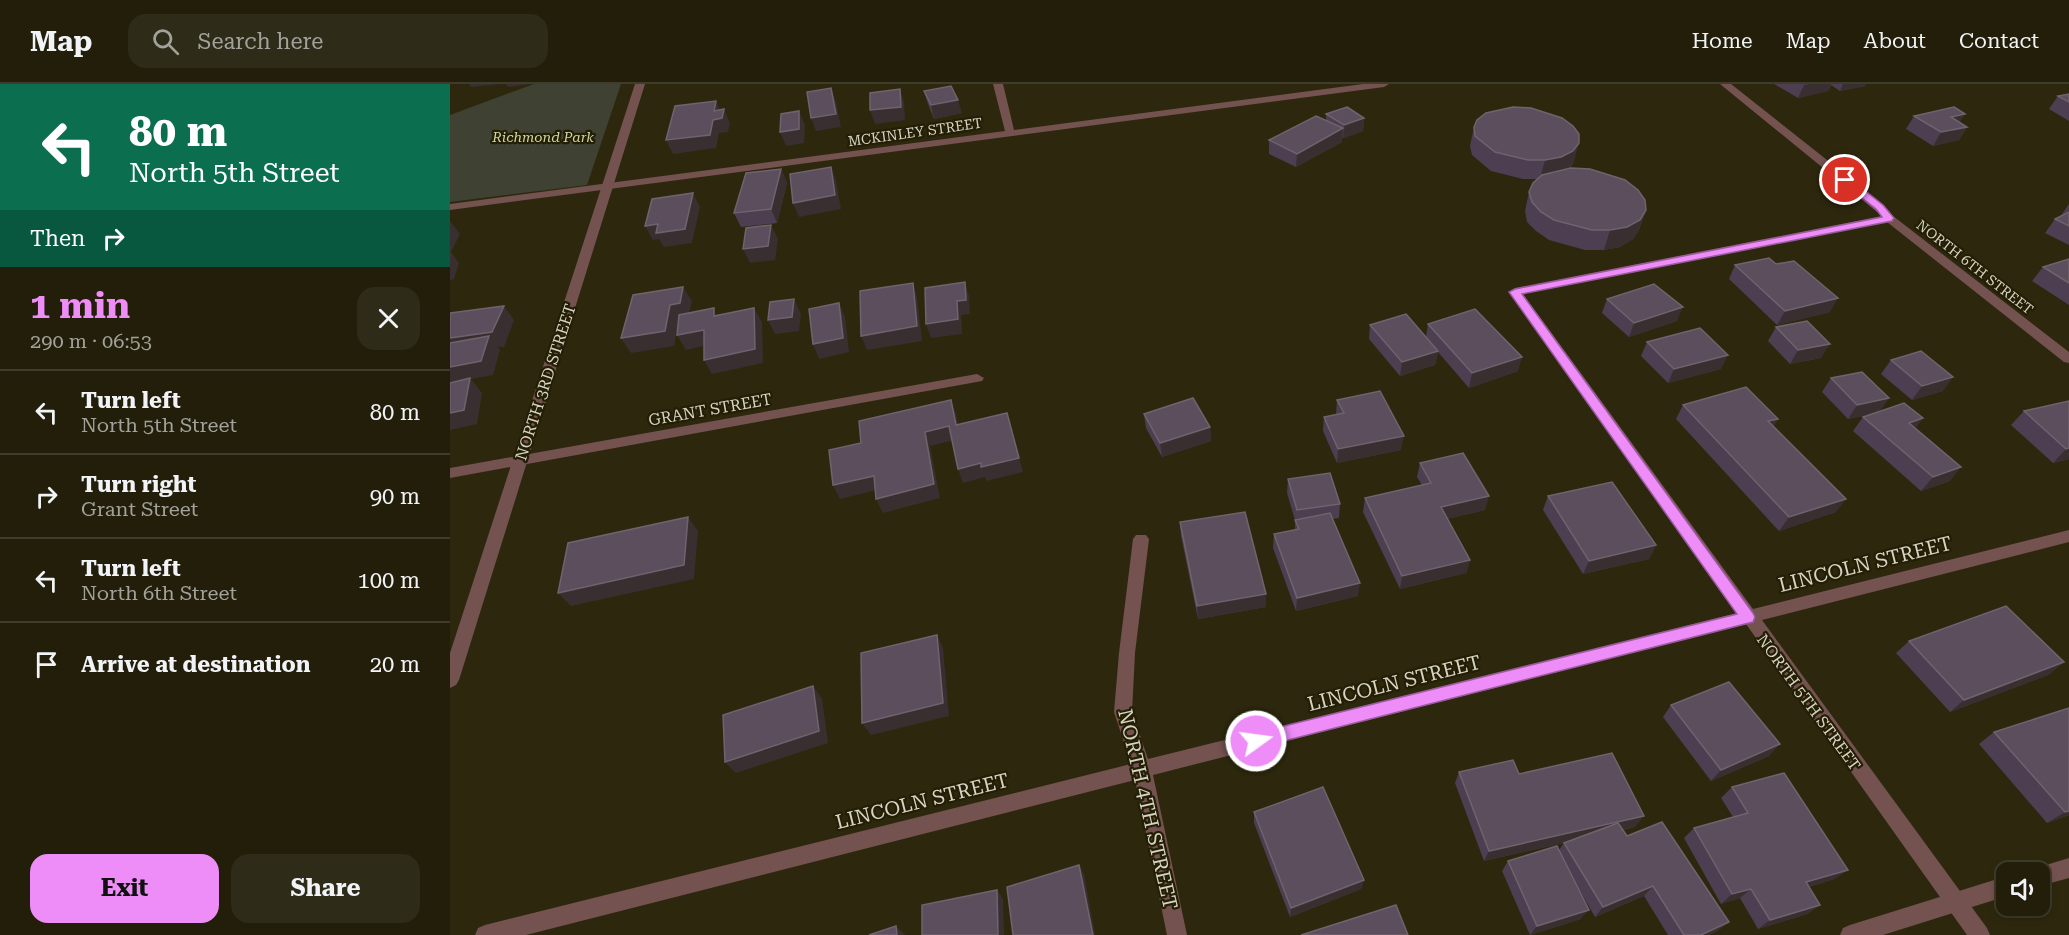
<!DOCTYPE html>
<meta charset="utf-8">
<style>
:root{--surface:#221e0a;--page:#2e2b18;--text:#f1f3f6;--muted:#a2a29c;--line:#3f3c2b;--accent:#ee8cf8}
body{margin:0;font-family:"Roboto Serif",serif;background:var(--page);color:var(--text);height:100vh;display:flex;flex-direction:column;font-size:22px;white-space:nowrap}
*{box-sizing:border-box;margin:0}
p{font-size:20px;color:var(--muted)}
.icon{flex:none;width:33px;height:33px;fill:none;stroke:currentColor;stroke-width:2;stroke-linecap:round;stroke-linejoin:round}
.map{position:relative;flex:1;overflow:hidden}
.panel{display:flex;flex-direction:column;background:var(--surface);width:450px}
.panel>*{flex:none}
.hud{background:#0b6e4f;color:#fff;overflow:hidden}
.buttons{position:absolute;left:1546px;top:778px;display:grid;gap:12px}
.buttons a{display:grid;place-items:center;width:54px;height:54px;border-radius:12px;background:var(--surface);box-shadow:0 3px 9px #0003,0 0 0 2px var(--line);font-size:30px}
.pin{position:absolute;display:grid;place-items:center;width:51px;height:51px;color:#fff;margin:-26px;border:3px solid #fff;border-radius:50%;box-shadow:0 2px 6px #0007}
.me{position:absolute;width:66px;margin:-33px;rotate:76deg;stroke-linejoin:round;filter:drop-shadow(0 0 4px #0008)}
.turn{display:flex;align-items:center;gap:21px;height:126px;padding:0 30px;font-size:27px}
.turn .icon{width:78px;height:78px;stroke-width:2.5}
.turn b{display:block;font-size:42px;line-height:51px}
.then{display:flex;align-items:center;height:57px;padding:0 30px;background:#0003;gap:12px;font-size:22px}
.round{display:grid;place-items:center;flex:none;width:63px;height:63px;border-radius:18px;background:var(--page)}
.head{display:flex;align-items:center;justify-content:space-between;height:102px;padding:0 30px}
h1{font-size:36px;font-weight:700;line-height:45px;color:var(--accent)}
.primary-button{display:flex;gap:12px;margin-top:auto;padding:12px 30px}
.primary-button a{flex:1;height:69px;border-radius:18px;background:var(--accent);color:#111;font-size:24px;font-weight:700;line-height:69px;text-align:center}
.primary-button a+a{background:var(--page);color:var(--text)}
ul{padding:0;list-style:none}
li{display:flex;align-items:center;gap:18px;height:84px;padding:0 30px;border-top:2px solid var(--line)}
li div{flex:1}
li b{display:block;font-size:22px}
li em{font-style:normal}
header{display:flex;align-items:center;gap:36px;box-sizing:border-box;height:84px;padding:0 30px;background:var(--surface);border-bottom:2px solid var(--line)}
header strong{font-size:28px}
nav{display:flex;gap:33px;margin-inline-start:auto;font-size:21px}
.search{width:420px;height:54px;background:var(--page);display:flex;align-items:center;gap:15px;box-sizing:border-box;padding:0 21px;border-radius:18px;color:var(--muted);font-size:22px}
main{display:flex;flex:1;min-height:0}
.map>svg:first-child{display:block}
.green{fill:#3f4132}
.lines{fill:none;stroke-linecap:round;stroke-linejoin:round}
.service{fill:#745250;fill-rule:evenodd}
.minor{fill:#745250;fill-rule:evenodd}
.tertiary{fill:#745250;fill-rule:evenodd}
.wall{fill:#4d3e51}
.shaded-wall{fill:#3a2f30}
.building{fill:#5c4e5d;stroke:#6f636d;stroke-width:1.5}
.route{fill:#ee8cf8;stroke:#9b5ba1;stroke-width:1.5}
.labels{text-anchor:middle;stroke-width:4.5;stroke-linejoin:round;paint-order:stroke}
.far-street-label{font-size:14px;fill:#d5d3c3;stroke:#231e04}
.far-park-label{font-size:14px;font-style:italic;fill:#d0d8a1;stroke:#231e04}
.street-label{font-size:16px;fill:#d5d3c3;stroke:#231e04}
.near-street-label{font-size:20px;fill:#d5d3c3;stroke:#231e04}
</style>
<header>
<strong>Map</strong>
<div class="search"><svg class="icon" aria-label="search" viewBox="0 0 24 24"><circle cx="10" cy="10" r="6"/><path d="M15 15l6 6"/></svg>Search here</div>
<nav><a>Home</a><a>Map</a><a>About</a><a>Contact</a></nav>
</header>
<main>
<section class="panel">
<div class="hud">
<div class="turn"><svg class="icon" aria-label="left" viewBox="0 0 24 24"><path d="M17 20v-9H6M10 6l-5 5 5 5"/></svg><div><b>80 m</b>North 5th Street</div></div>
<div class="then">Then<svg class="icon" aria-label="right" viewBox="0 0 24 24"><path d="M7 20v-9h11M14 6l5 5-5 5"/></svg></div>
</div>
<div class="head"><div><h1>1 min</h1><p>290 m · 06:53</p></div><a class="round"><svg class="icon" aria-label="close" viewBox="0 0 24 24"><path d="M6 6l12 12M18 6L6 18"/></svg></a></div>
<ul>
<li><svg class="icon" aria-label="left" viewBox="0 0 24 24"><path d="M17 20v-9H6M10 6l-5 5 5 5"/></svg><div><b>Turn left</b><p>North 5th Street</p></div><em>80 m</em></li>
<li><svg class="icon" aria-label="right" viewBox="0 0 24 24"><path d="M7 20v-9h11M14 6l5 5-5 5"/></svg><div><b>Turn right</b><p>Grant Street</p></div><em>90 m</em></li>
<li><svg class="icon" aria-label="left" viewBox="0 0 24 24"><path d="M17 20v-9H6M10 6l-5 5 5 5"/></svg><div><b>Turn left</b><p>North 6th Street</p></div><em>100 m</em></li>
<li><svg class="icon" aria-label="arrive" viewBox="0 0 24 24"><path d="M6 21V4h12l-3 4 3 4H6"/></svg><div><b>Arrive at destination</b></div><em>20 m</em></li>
</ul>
<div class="primary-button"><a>Exit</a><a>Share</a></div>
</section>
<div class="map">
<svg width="1619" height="851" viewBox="0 0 1619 851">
<rect width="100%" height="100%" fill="#2d280d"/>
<polygon class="green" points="84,0 171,0 137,101 0,118 0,31"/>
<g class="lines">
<g class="service">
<polygon points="1619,774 1619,794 1590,802 1590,789 1581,789 1583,785"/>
<polygon points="1557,792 1557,812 1433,851 1390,851 1393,844 1400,841"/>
</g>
<g class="minor">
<polygon points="543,0 553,0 564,46 913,0 939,0 934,3 0,126 0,120 555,47"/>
<polygon points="1270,0 1281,0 1434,121 1443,132 1619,268 1619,279 1614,278 1437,138 1073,210 1303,525 1619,446 1619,458 1312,536 1537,844 1540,851 1517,851 1296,540 703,691 737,851 717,851 685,696 76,851 25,851 28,844 35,841 681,680 664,628 669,569 683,455 686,451 696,451 699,455 685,569 682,628 698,675 1287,529 1059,208 1065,204 1432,132"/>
<polygon points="527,290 534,294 532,297 0,394 0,384"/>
</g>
<polygon class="tertiary" points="185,0 195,0 9,596 6,601 0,604 0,569"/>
</g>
<g class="wall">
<polygon points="1324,0 1416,0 1415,2 1390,7 1381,1 1378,7 1348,14"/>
<polygon points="474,7 512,29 484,35 478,20"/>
<polygon points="1619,10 1619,37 1599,25 1608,12"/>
<polygon points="876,30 914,34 913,47 892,54 892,58 846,83 819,70 819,56 876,36"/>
<polygon points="1464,32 1510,38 1517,43 1509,56 1483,62 1456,45"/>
<polygon points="1024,43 1124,78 1119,85 1196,126 1189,146 1183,155 1170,163 1154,166 1135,166 1099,156 1086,147 1077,138 1075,127 1079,108 1087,95 1073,95 1041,87 1022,71 1020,62"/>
<polygon points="331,85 337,99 327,139 291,143 284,129"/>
<polygon points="1619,120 1619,161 1595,149 1605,135 1610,133"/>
<polygon points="1619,175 1619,221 1582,197 1593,183"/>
<polygon points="1285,181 1380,228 1327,241 1279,195"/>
<polygon points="1157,215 1227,237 1179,253 1152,229"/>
<polygon points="978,240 1068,287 1019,304 988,268 985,281 950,292 919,255 920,241 976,253"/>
<polygon points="1326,243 1371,274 1340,280 1318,257"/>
<polygon points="1197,258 1271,285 1218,299 1191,272"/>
<polygon points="1441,276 1493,307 1462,316 1431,290"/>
<polygon points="1381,294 1430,327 1473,334 1465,344 1500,397 1471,407 1403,347 1413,333 1418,331 1398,335 1372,308"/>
<polygon points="887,316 951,366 887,379 873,347 874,333 886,330"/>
<polygon points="1619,317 1619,375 1603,379 1561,341 1574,327"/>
<polygon points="1233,321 1323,343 1386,428 1329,447 1226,335"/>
<polygon points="694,330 760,343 761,357 712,373 696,344"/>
<polygon points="970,379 1035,426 997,435 1020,476 1016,489 950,505 913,428 915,414 972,401 967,393"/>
<polygon points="838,395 890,420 889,434 882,435 908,512 846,527 823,464 824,450 845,446 845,436 837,409"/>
<polygon points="1098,412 1206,461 1199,475 1133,490 1093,426"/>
<polygon points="730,438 816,510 816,523 748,535 731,452"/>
<polygon points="1459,557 1614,578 1598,591 1500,628 1446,569"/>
<polygon points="1221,621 1319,672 1261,697 1213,633"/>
<polygon points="1619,624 1619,731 1597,739 1529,660 1544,648"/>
<polygon points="1009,688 1069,690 1185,743 1173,746 1177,752 1279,838 1267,847 1259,851 1218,851 1194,812 1145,833 1129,805 1131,835 1080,851 1052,787 1058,777 1109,766 1114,759 1034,777 1005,699"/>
<polygon points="1282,703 1398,786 1384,795 1359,803 1370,821 1357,830 1308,845 1290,814 1271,820 1234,754 1244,744 1283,733 1271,714"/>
<polygon points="804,728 914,796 911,805 840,833 804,739"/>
</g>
<g class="shaded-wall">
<polygon points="19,0 51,0 21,3"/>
<polygon points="56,0 80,0 58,3"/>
<polygon points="1359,0 1381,0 1378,7 1348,14 1354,1"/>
<polygon points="1393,0 1416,0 1415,2 1390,7"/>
<polygon points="381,4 386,18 391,43 366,47 361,34"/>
<polygon points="450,5 454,18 455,36 425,40 420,26"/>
<polygon points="508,16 512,29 484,35 481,21"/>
<polygon points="266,17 272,30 274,25 280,39 278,48 269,49 266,64 223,70 216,56 264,27"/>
<polygon points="349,27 355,41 354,59 336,62 330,48"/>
<polygon points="1515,30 1507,43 1501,33"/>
<polygon points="914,34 913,47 893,55 894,41"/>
<polygon points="1517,43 1509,56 1483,62 1491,48"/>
<polygon points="893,44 892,58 846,83 847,70"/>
<polygon points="1129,59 1124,78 1117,86 1090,95 1095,76"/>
<polygon points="381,83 386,97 391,125 349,133 343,119"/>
<polygon points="331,85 337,99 327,139 321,125"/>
<polygon points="243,109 250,123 242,159 214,163 209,155 203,156 195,142 208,140"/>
<polygon points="1196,126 1189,146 1183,155 1170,163 1154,166 1160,146"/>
<polygon points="0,137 10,150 1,168 9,179 4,195 0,196"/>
<polygon points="321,141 328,155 325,176 300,179 293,165"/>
<polygon points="515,198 519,212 520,230 511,231 512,250 481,254 476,240 507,217"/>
<polygon points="463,199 467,213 472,257 417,266 411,252"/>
<polygon points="233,203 242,217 238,234 229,235 224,262 181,269 171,254 220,221"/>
<polygon points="1388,214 1380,228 1327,241 1335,227"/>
<polygon points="344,215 351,230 349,247 325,250 318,236"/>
<polygon points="389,219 395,233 399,268 369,275 363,260"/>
<polygon points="54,222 64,236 54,263 48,263 50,266 43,291 21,295 32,309 27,340 0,346 0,254"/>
<polygon points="1233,223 1227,237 1179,253 1184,239"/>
<polygon points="304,224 312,238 313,279 262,290 254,276"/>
<polygon points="254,246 262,260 236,266 227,251"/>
<polygon points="1380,260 1371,274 1340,280 1348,266"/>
<polygon points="988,267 985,281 950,292 952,278"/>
<polygon points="1278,271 1271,285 1218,299 1224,285"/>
<polygon points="1072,273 1068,287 1019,304 1022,289"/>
<polygon points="1503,293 1493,307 1462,316 1472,302"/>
<polygon points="1439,314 1429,329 1398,335 1407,321"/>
<polygon points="501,316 506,330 511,355 506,341"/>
<polygon points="557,329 573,388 536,397 535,393 513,399 508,385"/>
<polygon points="1473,334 1462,348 1459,339"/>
<polygon points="1328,335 1320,349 1318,337"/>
<polygon points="499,342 504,356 480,362 490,414 433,429 426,415 475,348"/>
<polygon points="760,343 761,357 712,373 710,359"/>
<polygon points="954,352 951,366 887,379 888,365"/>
<polygon points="1619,364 1619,375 1603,379 1616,365"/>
<polygon points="1511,383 1500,397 1471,407 1483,393"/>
<polygon points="424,392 430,405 390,415 383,401"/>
<polygon points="1039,412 1035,426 988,437 991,423"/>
<polygon points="1396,415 1386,428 1329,447 1339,433"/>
<polygon points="238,433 248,447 244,495 121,522 108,509"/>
<polygon points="1206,461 1199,475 1133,490 1139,477"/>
<polygon points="1020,476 1016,489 950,505 952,492"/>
<polygon points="910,499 908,512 846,527 847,514"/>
<polygon points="816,510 816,523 748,535 747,522"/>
<polygon points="487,551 493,564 499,632 421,651 412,639"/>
<polygon points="1614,578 1598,591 1500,628 1514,616"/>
<polygon points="363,602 372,615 378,659 286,689 275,678"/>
<polygon points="1330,660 1319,672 1261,697 1271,686"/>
<polygon points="1619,727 1619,731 1597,739 1615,728"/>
<polygon points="1194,732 1185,743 1034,777 1039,767"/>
<polygon points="629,781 634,790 645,851 643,851"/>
<polygon points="1398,786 1384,795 1343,808 1356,798"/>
<polygon points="914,796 911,805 840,833 841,824"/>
<polygon points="1203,802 1194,812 1145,833 1153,823"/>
<polygon points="1301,805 1290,814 1271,820 1282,810"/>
<polygon points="547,806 553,815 554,851 548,851"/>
<polygon points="1370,821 1357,830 1308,845 1320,836"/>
<polygon points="1139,826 1131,835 1080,851 1087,842"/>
<polygon points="1279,838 1267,847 1259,851 1251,851"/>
<polygon points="446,842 455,851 447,851"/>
</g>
<g class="building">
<polygon points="501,2 508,16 481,21 474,7"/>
<polygon points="381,4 386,30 361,34 357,8"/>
<polygon points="450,5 451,23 420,26 420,9"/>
<polygon points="1619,10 1619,18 1608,12"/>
<polygon points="266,17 264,27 274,25 272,34 263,36 260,51 216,56 225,22"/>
<polygon points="897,23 914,34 894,41 876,30"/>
<polygon points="1063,23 1081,24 1112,34 1123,42 1129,50 1129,59 1123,67 1111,73 1095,76 1078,76 1045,68 1025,52 1024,43 1027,36 1036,29"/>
<polygon points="1504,23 1515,30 1501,33 1517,43 1491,48 1464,32"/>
<polygon points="349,27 349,45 330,48 331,30"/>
<polygon points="866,32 893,44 847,70 819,56"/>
<polygon points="381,83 385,111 343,119 340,90"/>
<polygon points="1121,84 1140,85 1175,96 1188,106 1195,116 1196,126 1190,136 1177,143 1160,146 1142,146 1104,136 1091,128 1082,118 1079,108 1083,99 1092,91"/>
<polygon points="331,85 321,125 284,129 296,89"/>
<polygon points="243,109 235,145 206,149 208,140 195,142 202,115"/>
<polygon points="1619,128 1619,142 1605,135"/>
<polygon points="321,141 318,162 293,165 296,144"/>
<polygon points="1319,174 1326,180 1344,177 1388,214 1335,227 1285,181"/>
<polygon points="1619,175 1619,199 1593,183"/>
<polygon points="515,198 516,216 507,217 508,235 476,240 475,204"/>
<polygon points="463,199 467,242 411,252 410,207"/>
<polygon points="1204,200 1233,223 1184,239 1157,215"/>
<polygon points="233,203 230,219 220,221 215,247 171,254 183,211"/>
<polygon points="344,215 342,233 318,236 320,218"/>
<polygon points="389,219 393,254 363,260 359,225"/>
<polygon points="54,222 42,248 0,254 0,229"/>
<polygon points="264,224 264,232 304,224 305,265 254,276 254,246 227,251 229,231"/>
<polygon points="1025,225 1072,273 1022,289 978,240"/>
<polygon points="956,230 988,267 952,278 920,241"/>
<polygon points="1357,237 1380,260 1348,266 1326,243"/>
<polygon points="1250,244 1278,271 1224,285 1197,258"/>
<polygon points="39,252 31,277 0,283 0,259"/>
<polygon points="1471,267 1503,293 1472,302 1441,276"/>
<polygon points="1412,288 1439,314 1407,321 1381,294"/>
<polygon points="20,294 14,326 0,329 0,299"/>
<polygon points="1296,303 1328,335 1318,337 1396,415 1339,433 1233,321"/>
<polygon points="930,307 954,352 888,365 874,333 894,329 887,316"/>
<polygon points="743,314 760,343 710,359 694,330"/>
<polygon points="501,316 506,341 557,329 569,374 531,383 531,379 508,385 499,342 475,348 484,400 426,415 424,392 383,401 379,366 411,359 409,337"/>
<polygon points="1619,317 1619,364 1616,365 1574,327"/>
<polygon points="1454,319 1473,334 1459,339 1511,383 1483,393 1413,333"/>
<polygon points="1013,369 1039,412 991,423 1020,476 952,492 915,414 981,399 970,379"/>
<polygon points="880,389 890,420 847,426 838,395"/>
<polygon points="1162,398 1206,461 1139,477 1098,412"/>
<polygon points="795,428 816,510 747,522 730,438"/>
<polygon points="880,429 910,499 847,514 824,450 849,445 845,436"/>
<polygon points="238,433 234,481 108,509 118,459"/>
<polygon points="1556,522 1614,578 1514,616 1459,557"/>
<polygon points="487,551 493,619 412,639 411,569"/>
<polygon points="1279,598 1330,660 1271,686 1221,621"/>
<polygon points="363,602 369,647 275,678 273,631"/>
<polygon points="1619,624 1619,727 1615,728 1544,648"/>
<polygon points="1162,669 1194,732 1039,767 1009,688 1063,676 1069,690"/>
<polygon points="1334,689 1398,786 1356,798 1370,821 1320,836 1301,805 1282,810 1244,744 1298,729 1282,703"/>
<polygon points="873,703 914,796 841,824 804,728"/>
<polygon points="1212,738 1279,838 1251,851 1234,851 1203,802 1153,823 1114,759 1168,739 1177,752"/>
<polygon points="1107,762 1139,826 1087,842 1058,777"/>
<polygon points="629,781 643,851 563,851 557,803"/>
<polygon points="547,806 548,851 472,851 472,821"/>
<polygon points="946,821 958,851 851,851"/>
<polygon points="446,842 447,851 419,851"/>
</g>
<polygon class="route" points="1392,94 1399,94 1433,121 1444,134 1442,137 1072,210 1303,529 1305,533 1303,538 806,664 800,662 798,657 800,651 806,649 1287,530 1059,208 1065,205 1432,133 1426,125 1392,98"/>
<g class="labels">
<g class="far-street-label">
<text transform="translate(465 48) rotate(-8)" y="5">MCKINLEY STREET</text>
<text transform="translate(1525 183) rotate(38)" y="5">NORTH 6TH STREET</text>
</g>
<g class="far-park-label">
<text x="93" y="58">Richmond Park</text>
</g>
<g class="street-label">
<text transform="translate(95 298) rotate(-72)" y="6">NORTH 3RD STREET</text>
<text transform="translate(260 325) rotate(-10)" y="6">GRANT STREET</text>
<text transform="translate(1359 618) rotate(54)" y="6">NORTH 5TH STREET</text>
</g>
<g class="near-street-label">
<text transform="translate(1415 480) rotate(-14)" y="7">LINCOLN STREET</text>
<text transform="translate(944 599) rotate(-14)" y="7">LINCOLN STREET</text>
<text transform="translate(472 717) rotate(-14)" y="7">LINCOLN STREET</text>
<text transform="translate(698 725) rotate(77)" y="7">NORTH 4TH STREET</text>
</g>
</g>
</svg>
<div class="buttons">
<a><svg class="icon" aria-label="sound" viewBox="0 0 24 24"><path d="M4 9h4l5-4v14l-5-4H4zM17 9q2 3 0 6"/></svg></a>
</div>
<div class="pin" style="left:1395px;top:96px;background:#d93025"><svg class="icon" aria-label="arrive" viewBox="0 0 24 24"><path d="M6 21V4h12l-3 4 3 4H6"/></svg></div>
<svg class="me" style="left:806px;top:657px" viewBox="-20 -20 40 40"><circle r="17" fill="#ee8cf8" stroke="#fff" stroke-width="3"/><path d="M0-11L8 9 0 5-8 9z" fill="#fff"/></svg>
</div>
</main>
